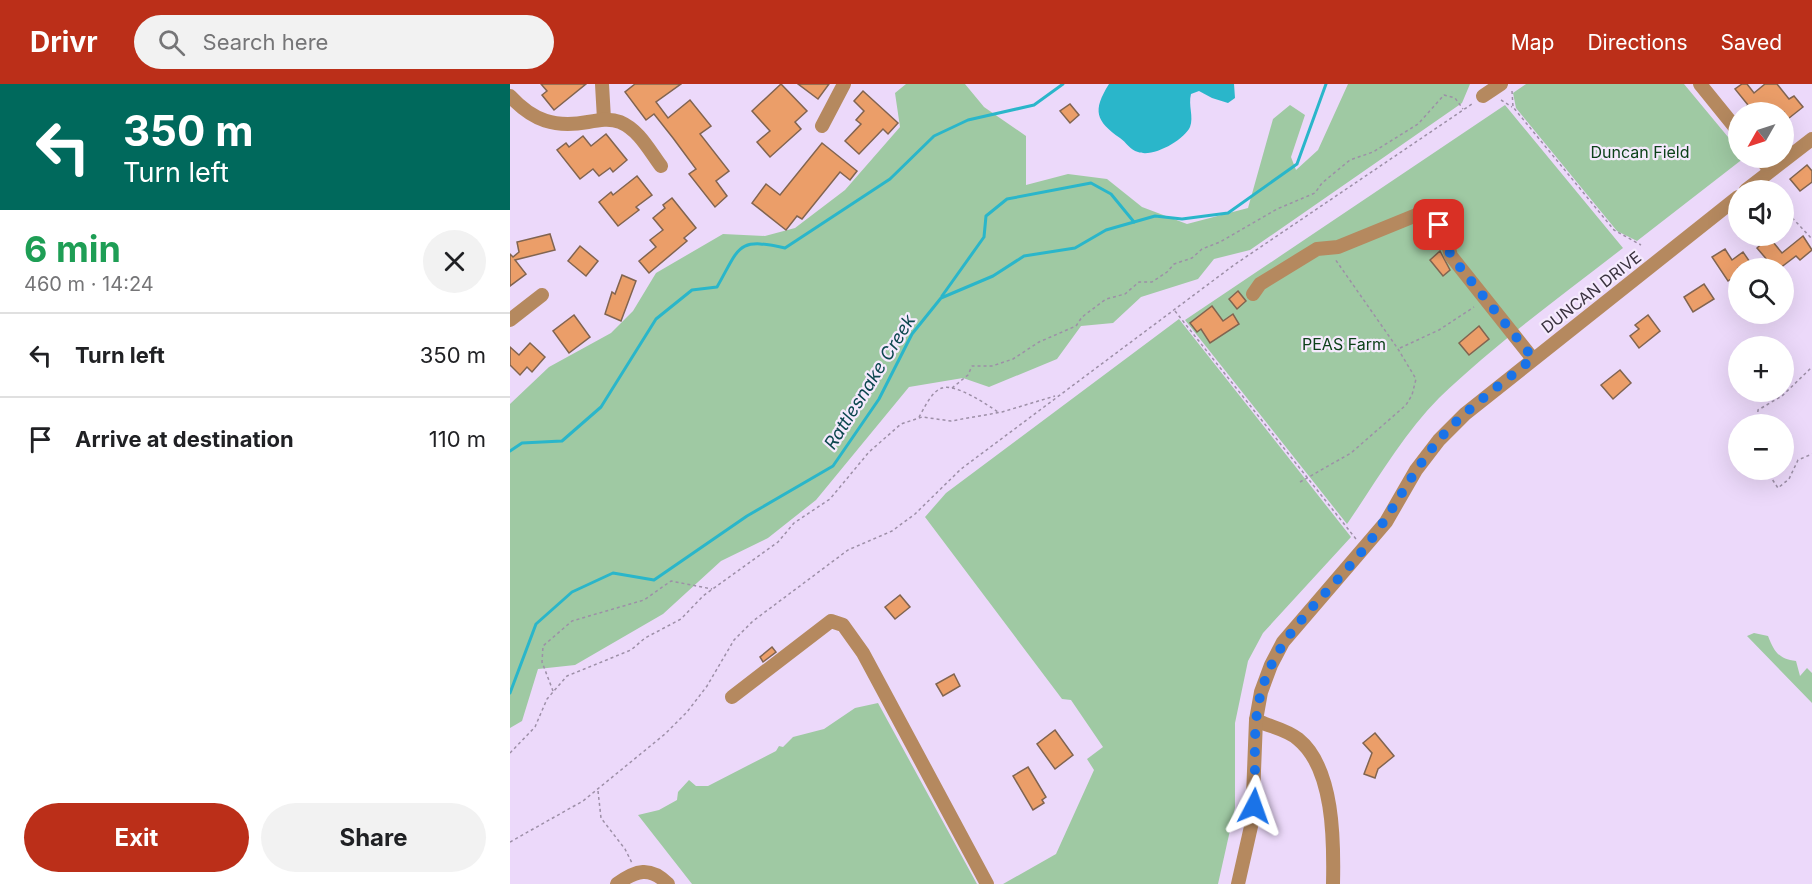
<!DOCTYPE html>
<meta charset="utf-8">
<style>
:root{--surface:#fff;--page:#f2f2f2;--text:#202124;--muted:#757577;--line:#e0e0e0;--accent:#bb2f19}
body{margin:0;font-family:Inter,sans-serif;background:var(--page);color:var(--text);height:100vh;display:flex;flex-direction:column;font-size:22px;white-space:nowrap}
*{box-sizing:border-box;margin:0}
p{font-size:20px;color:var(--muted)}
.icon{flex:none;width:33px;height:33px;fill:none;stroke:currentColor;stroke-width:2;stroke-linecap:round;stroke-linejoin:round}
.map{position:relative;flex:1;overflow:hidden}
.panel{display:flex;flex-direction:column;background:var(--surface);width:510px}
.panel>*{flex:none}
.guide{background:#00695c;color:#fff;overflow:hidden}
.needle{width:39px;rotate:231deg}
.controls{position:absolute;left:1218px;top:18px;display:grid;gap:12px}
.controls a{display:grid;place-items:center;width:66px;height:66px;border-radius:50%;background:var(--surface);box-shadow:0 6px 24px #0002;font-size:30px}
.pin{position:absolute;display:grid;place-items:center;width:51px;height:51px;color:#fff;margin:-26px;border-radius:12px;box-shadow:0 3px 9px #0006}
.me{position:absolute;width:66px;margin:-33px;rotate:4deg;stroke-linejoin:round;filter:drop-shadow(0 0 4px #0008)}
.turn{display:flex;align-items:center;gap:21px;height:126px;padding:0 24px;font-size:27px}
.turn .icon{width:78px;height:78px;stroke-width:2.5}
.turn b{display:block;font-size:42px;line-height:51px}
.round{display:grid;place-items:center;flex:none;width:63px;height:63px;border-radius:32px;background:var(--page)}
.summary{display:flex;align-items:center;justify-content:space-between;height:102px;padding:0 24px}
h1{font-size:36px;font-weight:700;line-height:45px;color:#1e9e55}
.button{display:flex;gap:12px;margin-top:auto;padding:12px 24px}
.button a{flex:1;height:69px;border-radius:36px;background:var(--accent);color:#fff;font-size:24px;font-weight:700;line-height:69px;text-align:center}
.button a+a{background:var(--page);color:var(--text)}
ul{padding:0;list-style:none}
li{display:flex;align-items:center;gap:18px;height:84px;padding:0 24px;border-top:2px solid var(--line)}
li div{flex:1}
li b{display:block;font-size:22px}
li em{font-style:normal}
header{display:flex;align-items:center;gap:36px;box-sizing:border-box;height:84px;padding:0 30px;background:var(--accent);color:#fff}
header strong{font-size:28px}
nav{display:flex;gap:33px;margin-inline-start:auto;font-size:21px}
.search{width:420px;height:54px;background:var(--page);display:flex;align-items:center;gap:15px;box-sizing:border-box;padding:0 21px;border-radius:33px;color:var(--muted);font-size:22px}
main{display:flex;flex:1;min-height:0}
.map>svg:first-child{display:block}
.green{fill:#9fc9a3}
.water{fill:#2ab6ca}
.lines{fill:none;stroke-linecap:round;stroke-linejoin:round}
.stream{stroke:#2ab6ca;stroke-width:3}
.building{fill:#eb9e69;stroke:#816450;stroke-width:1.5}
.path{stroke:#9d8fa7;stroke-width:1.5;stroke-dasharray:3 3;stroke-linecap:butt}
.minor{stroke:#b5895f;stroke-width:14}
.route{stroke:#1a73e8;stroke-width:10;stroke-dasharray:0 18}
.labels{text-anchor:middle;stroke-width:4.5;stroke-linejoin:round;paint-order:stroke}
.park-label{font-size:16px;fill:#0c4119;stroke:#f5eafd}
.street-label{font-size:16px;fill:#3a323f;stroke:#f5eafd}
.water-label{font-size:18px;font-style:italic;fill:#0c474f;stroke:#f5eafd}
</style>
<header>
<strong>Drivr</strong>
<div class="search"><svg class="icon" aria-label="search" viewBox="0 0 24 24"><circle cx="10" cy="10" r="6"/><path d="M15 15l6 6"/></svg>Search here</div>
<nav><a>Map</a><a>Directions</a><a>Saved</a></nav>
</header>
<main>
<section class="panel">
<div class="guide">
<div class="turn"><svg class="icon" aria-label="left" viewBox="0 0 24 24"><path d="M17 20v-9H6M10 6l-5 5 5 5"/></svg><div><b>350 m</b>Turn left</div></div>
</div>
<div class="summary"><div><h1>6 min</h1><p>460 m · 14:24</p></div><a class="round"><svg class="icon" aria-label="close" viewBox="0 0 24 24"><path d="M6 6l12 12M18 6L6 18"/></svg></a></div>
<ul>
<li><svg class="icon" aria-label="left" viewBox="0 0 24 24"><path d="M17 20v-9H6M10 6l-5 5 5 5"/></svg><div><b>Turn left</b></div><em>350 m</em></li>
<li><svg class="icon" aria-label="arrive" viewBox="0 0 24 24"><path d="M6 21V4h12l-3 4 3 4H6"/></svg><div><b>Arrive at destination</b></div><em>110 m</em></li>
</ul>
<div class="button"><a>Exit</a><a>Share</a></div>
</section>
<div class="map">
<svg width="1302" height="800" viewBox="0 0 1302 800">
<rect width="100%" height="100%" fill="#ecd9fa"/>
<g class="green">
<polygon points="396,0 455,0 474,23 516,52 516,101 558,90 597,95 632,123 677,140 738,124 763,35 780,21 795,31 781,73 786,86 808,66 838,0 960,0 952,19 740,166 704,175 688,195 631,213 603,239 571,242 547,275 479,303 453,294 399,303 306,416 258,454 211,477 153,530 65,581 28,585 12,637 0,644 0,320 39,283 101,249 123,227 146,189 213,150 255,152 285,144 335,106 390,43 385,9"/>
<polygon points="1016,0 1174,0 1228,65 1228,74 1234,74 1127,157 1107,147 1006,24 1003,9"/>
<path d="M995 21 1113 164C1051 212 985 260 929 314 893 350 866 398 837 440L675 236Z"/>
<polygon points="669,235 841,453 753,549 738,577 725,639 725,724 708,800 493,800 546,770 584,686 577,675 593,663 561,616 552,615 415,433 436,409"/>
<path d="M1244 549 1258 552C1264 567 1268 575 1286 577L1290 592 1297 584 1302 589V619L1237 552Z"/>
<polygon points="368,619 467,800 182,800 128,731 149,726 167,716 168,708 179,696 186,702 198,702 266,667 269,662 273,663 283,653 314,645 345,624"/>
</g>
<path class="water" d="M599 0H724L725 14 718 19 702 14 689 7 681 10C678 21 684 33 680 43 674 56 643 74 628 68 620 66 616 58 610 54 586 37 582 27 599 0Z"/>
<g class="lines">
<g class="stream">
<polyline points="432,212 474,153 476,132 497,115 581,99 601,110 624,138"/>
<path d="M0 367 12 359 52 357 91 323 146 235 182 206 207 203C230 163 226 153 275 164L380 95 424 52 458 36 524 21 553 0"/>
<polyline points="0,609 26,540 62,508 103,489 144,496 237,432 323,382 369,315 402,250 431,214 483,192 514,172 565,164 596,146 645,132 672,135 718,129 787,80 816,0"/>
</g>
</g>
<g class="building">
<polygon points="31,0 76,0 44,26 32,11 37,7"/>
<polygon points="125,0 171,0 146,18 158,34 180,16 201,42 190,50 219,87 206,97 217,112 205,123 179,90 186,85 163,54 144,30 136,36 115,8"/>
<polygon points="271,0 297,27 285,38 291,45 260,73 247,58 260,47 242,27"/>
<polygon points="288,0 319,0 308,15"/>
<polygon points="1232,0 1237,0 1244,9 1255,0 1267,0 1279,15 1284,12 1293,23 1274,38 1274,28 1267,28 1262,22 1253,28 1240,28 1236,23 1238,21 1225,5"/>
<polygon points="353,7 388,39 378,50 373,45 349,70 335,57 351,40 346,36 354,27 344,17"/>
<polygon points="560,20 569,31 560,39 550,27"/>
<polygon points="96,50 117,76 103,88 100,84 89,92 83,85 70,95 47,66 56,59 59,63 73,52 81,62"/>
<polygon points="312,59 347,87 340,96 330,88 292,135 287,132 276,146 242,119 256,100 270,111"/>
<polygon points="1297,81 1302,87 1302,98 1290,107 1280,95"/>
<polygon points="127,92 142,111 126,123 129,126 108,142 89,118 101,108 103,111"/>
<polygon points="162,114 186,144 174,154 177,157 139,189 129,177 146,163 140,156 153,146 143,134 155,124 153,121"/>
<polygon points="40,150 45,166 5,176 16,190 0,202 0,170 3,173 9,168 7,158"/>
<polygon points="1293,152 1302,166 1290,176 1286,172 1270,184 1264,184 1247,164 1259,153 1272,169"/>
<polygon points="70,162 88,177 76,192 58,177"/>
<polygon points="1215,165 1222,176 1233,168 1242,181 1228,184 1228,190 1218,197 1202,173"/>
<polygon points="930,167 940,186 933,192 920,176"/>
<polygon points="112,191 126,197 111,237 95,230 102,208 105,210"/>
<polygon points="1194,200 1204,215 1183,228 1174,213"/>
<polygon points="728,207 736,217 727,225 719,215"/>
<polygon points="702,222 713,237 723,230 729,240 700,259 691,245 687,248 680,239"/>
<polygon points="64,231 80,253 59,269 43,247"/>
<polygon points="1138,231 1150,247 1129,264 1120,252 1129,245 1125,241"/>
<polygon points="969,242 979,255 959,271 949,259"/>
<polygon points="20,259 35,273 22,288 17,283 10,291 0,281 0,263 9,271"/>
<polygon points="1110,286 1121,299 1103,315 1091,301"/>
<polygon points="390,511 400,523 385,535 375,523"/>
<polygon points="262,563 266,568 253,578 250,573"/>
<polygon points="444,590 450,602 433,612 426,600"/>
<polygon points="545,646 563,671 545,685 527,660"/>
<polygon points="865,649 884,672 868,685 865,694 854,690 862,669 853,659"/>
<polygon points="518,683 536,713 532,716 534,719 523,726 503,692"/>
</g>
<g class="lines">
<g class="path">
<polyline points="1002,7 1003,23 1104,146 1131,161"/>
<polyline points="991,16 1002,23"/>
<polyline points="1274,125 1302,155"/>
<polyline points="665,227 846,455"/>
<polyline points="890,264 929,246 964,223"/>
<polyline points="442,304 458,291 462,282 482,282 503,275 529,258 566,242 572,233 596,215 615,210 629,198 642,198 657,188 664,180 682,174 692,165 710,158 767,125 805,109 812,99 840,76 863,68 908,40 934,11 945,14 953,25"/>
<path d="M409 333C415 323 421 308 432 304 445 299 478 321 488 328"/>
<polyline points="1247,340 1248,326 1272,312 1302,283"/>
<polyline points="1256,386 1268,404 1279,395 1288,376 1302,370"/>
<polyline points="790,398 841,369 896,321 902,311 906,295 888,265 825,175"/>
<polyline points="43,607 32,578 33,562 62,537 134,516 161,497 202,505"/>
<polyline points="0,669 25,643 37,615 57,592 121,566 135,554 171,535 193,512 268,458 284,439 320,415 359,368 391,340 412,333 441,337 492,328 545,312"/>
<polyline points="88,707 91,734 115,765 122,779"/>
<polyline points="0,758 73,717 155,650 177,628 197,602 224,556 243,537 338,466 382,447 405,430 451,385 724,181 962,20"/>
</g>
<g class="minor">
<polyline points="92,0 94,35"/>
<polyline points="1190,0 1228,47"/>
<path d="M0 12C23 37 45 44 78 38 89 36 100 34 110 38 129 46 139 66 151 82"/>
<polyline points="973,12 991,0"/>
<polyline points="312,42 334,0"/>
<polyline points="1250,74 1260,86"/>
<polyline points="1236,106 1302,55"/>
<polyline points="743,210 750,200 807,165 828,163 909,130 920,130 937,157 941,172 1023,275"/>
<polyline points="0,236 32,211"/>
<polyline points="222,613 321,537 333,541 353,569 477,800"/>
<path d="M746 636C760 643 776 645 788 655 824 684 824 757 823 800"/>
<path d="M107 800C126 786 140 782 158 800"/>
<polyline points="728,800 742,738 746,636 751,608 761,581 773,558 876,438 906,386 929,356 955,330 1228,113"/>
</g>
</g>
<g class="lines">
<path class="route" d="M744 722C747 684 741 645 751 609 766 550 817 512 853 466 881 432 899 392 927 358 954 326 991 301 1023 274L941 172 929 141"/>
</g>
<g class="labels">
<g class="park-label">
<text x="1130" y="74">Duncan Field</text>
<text x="834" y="266">PEAS Farm</text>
</g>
<g class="street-label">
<text transform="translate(1081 208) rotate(-38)" y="6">DUNCAN DRIVE</text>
</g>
<g class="water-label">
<text transform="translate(360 298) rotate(-58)" y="6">Rattlesnake Creek</text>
</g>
</g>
</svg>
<div class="controls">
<a><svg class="needle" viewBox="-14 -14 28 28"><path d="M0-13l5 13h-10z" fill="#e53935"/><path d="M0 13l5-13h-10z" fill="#757577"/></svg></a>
<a><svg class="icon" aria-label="sound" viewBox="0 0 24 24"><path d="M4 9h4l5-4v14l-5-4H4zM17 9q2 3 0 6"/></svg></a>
<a><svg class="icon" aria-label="search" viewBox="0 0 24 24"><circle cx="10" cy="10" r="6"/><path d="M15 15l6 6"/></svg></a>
<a>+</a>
<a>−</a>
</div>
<div class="pin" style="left:929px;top:141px;background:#d93025"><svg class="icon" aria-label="arrive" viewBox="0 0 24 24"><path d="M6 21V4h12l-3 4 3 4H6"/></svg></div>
<svg class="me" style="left:744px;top:722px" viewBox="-20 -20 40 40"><path d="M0-17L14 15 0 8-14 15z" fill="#1a73e8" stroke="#fff" stroke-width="4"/></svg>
</div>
</main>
